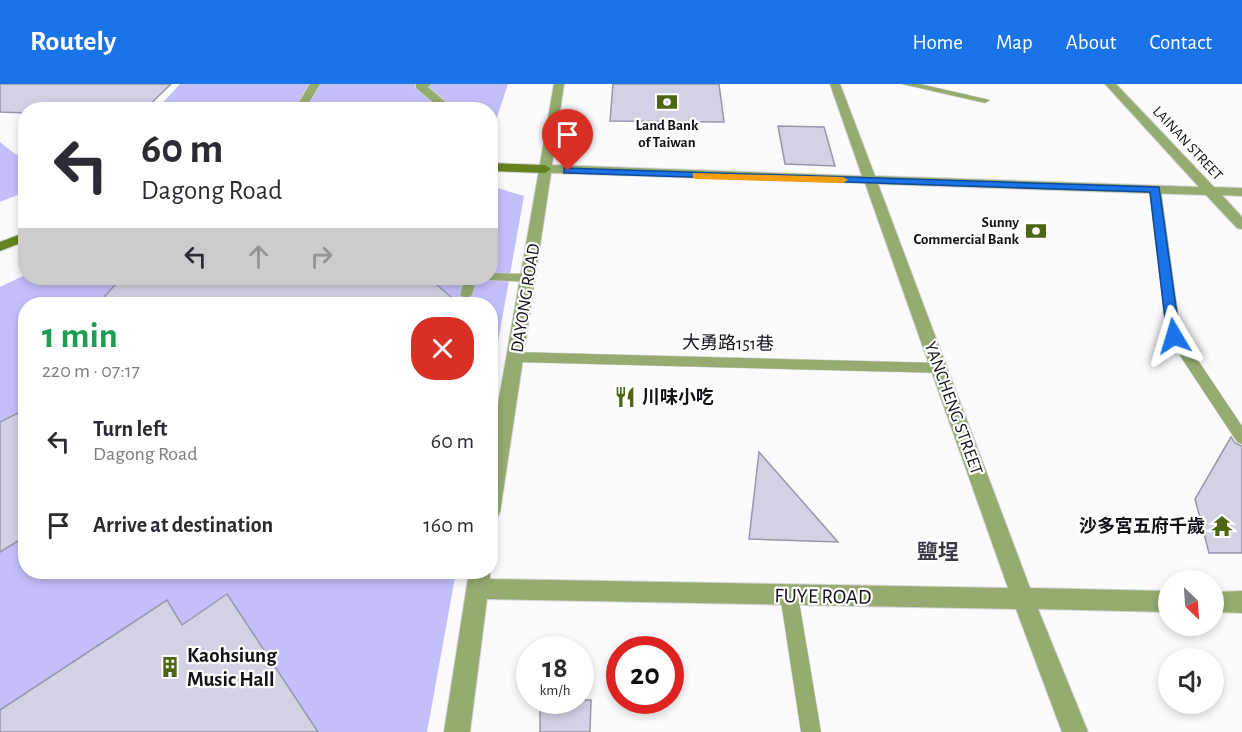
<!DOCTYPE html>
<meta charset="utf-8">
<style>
:root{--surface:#fff;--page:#f7f7f7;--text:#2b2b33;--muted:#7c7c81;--accent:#1a73e8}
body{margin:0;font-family:"Alegreya Sans","Noto Sans TC",sans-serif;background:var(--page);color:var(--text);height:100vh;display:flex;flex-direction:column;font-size:22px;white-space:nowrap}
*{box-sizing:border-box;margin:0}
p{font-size:20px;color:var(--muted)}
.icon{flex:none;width:33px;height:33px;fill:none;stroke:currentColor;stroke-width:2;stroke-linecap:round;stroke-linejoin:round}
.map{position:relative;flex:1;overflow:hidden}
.details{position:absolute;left:18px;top:213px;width:480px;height:282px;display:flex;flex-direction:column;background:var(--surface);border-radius:24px;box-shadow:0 3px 9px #0003}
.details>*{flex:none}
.hud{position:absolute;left:18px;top:18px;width:480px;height:183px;border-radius:24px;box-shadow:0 3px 9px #0003;background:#fff;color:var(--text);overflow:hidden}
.needle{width:39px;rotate:155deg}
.fabs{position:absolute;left:1158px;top:486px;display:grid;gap:12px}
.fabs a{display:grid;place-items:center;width:66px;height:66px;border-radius:50%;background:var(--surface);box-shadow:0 3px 9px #0003;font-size:30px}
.speed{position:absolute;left:516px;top:552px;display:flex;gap:12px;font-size:30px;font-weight:700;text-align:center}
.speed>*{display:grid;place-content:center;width:78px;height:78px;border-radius:50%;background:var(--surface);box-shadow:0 3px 9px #0003;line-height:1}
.speed small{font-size:15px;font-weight:400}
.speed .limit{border:9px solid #d22;background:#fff;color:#111}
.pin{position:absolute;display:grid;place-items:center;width:51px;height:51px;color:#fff;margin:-62px -26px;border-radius:50% 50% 50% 0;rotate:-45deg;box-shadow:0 0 6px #0007}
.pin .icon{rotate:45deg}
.me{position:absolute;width:66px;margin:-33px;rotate:353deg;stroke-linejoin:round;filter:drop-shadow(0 0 4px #0008)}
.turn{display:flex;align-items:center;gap:21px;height:126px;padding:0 24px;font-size:27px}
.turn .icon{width:78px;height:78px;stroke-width:2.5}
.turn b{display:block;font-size:42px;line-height:51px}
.lanes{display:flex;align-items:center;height:57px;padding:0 24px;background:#0003;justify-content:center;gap:30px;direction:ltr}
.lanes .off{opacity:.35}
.round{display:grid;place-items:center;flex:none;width:63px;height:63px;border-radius:24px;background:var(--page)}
.headline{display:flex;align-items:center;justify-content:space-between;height:102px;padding:0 24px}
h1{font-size:36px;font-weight:600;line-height:45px;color:#1e9e55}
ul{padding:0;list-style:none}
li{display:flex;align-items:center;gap:18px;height:84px;padding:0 24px}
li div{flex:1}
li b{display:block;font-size:22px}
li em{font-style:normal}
header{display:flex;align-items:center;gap:36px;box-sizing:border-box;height:84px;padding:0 30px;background:var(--accent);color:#fff}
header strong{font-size:28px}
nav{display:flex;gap:33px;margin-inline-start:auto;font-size:21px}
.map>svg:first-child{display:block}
.green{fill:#c3bffb}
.building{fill:#d3d2e5;stroke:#9897a9;stroke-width:1.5}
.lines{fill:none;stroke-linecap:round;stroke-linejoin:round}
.lane-casing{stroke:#d6d6d9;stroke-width:1}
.street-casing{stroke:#d6d6d9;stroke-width:2}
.secondary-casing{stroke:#d6d6d9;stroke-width:2}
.lane{fill:#95ab70;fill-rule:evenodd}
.street{fill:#95ab70;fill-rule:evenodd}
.secondary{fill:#658420;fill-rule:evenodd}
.route{fill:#1a73e8;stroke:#114b97;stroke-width:1.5}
.slow{fill:#f59e0b}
.labels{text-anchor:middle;stroke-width:4.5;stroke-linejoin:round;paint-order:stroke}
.far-poi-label{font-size:15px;font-weight:bold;fill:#131219;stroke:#fff}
.far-street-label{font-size:15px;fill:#131219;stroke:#fff}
.street-label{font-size:18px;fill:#131219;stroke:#fff}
.poi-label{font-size:18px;font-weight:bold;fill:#131219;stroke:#fff;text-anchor:start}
.quarter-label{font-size:21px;font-weight:bold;fill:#3a3948;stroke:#fff}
.near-street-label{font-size:21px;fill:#131219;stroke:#fff}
.near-poi-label{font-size:21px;font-weight:bold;fill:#131219;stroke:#fff;text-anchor:start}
</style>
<header>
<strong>Routely</strong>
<nav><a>Home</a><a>Map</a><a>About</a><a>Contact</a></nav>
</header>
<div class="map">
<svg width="1242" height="648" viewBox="0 0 1242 648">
<rect width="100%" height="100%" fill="#fbfbfe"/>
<g class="green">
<polygon points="180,0 508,0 496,36 491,36 490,26 156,26"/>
<polygon points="0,58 15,70 26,72 25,108 0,118"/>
<polygon points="491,102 524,112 491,297 490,220 26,220 26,488 456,488 427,648 0,648 0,203 25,191 26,194 490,194"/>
</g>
<g class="building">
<polygon points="0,0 171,0 144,26 26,26 26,29 0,28"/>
<polygon points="613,0 719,0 724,38 610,37"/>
<polygon points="778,42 824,43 835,82 785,80"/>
<polygon points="121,194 429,194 459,220 98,220"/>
<polygon points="26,325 26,452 0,468 0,338"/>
<polygon points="1231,353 1235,359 1242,362 1242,469 1209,469 1195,415"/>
<polygon points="759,368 838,458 749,455"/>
<polygon points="227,510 318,648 0,648 0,626 167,516 182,541"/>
<polygon points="540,616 591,616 590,648 540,648"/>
</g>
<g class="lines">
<defs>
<g id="lane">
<polygon points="902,0 920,0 990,16 985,19"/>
<polygon points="1155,103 1161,106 1181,251 1242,342 1242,360 1237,358 1167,252 1149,106"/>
<polygon points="490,189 529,190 535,194 529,198 486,196 484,194 490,194"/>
<polygon points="465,194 477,194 472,211 466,215 460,211"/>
<polygon points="515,268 941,279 948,284 941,289 515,278 508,273"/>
<polygon points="789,502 796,505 798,511 821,648 801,648 780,511 782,505"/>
</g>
<g id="street">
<polygon points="310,0 320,0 305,26 294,26"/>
<polygon points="416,0 431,0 428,3 455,26 442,26 416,4"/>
<polygon points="554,0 564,0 552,81 862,92 830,0 840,0 875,92 1199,103 1105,0 1116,0 1214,103 1242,104 1242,112 1222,111 1242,133 1242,145 1237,144 1206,111 878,100 1030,504 1168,507 1168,528 1038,525 1088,648 1062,648 1016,525 487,515 470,648 444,648 469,488 490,487 490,495 1008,504 865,99 551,89 500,428 497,434 490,437 490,366"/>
<polygon points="1242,507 1242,529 1214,528 1214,508"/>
</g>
<g id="secondary">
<polygon points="490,79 545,81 551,85 545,89 490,87"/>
<polygon points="26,148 26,157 0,167 0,158"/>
</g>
</defs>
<use href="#lane" class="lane-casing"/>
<use href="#street" class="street-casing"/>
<use href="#secondary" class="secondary-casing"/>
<use href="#lane" class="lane"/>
<use href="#street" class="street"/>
<use href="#secondary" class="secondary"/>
</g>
<polygon class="route" points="564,84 1159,103 1180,252 1174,257 1167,252 1150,108 568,89 564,89"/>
<polygon class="slow" points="693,89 843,93 848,96 843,99 696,95 693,94"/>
<defs>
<symbol id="bank-bare" viewBox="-9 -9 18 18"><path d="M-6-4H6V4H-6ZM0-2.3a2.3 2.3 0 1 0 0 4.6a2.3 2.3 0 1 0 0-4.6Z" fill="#4d6615" stroke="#fff" stroke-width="2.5" paint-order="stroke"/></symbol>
<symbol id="restaurant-bare" viewBox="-9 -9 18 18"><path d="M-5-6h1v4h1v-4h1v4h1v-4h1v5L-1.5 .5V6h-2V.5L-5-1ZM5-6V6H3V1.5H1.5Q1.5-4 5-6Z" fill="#4d6615" stroke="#fff" stroke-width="2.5" paint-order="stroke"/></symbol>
<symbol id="temple-bare" viewBox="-9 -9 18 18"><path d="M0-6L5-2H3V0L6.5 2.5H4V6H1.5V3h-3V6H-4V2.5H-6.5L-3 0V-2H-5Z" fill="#4d6615" stroke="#fff" stroke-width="2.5" paint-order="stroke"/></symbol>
<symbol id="building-bare" viewBox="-9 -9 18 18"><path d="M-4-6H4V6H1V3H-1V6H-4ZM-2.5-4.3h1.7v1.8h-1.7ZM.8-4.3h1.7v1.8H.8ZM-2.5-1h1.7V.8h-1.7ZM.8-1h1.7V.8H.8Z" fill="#4d6615" stroke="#fff" stroke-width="2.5" paint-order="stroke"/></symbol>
</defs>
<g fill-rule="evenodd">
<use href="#bank-bare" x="652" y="3" width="30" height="30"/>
<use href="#bank-bare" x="1021" y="132" width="30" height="30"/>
<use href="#restaurant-bare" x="610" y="298" width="30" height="30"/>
<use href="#temple-bare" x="1207" y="427" width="30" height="30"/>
<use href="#building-bare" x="155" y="568" width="30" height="30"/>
</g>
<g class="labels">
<g class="far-poi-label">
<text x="667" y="46">Land Bank<tspan x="667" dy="17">of Taiwan</tspan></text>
<text x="1019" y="143" text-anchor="end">Sunny<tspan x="1019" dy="17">Commercial Bank</tspan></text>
</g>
<g class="far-street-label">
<text transform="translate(1188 59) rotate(47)" y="5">LAINAN STREET</text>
</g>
<g class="street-label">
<text transform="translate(525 214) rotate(-81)" y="6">DAYONG ROAD</text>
<text transform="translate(728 259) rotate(1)" y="6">大勇路151巷</text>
<text transform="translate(954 324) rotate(70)" y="6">YANCHENG STREET</text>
</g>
<g class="poi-label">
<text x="642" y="319">川味小吃</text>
<text x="1205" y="448" text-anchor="end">沙多宮五府千歲</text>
</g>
<g class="quarter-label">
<text x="938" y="475">鹽埕</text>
</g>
<g class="near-street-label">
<text transform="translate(823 512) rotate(1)" y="7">FUYE ROAD</text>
</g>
<g class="near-poi-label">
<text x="187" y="578">Kaohsiung<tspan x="187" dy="24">Music Hall</tspan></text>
</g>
</g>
</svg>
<div class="fabs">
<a><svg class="needle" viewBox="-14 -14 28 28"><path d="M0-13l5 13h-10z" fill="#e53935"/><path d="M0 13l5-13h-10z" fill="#7c7c81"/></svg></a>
<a><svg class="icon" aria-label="sound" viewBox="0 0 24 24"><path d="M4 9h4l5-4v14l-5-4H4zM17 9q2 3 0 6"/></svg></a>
</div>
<div class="speed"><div>18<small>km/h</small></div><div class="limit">20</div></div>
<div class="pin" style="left:568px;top:87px;background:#d93025"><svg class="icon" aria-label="arrive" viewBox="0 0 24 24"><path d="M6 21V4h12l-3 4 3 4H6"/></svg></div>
<svg class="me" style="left:1174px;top:252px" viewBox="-20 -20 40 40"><path d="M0-17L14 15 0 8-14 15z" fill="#1a73e8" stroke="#fff" stroke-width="4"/></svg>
<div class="hud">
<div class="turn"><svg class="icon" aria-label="left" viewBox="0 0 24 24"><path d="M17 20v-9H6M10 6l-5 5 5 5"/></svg><div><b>60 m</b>Dagong Road</div></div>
<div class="lanes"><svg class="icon" aria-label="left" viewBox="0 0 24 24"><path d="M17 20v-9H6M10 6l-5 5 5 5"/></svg><svg class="icon off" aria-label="ahead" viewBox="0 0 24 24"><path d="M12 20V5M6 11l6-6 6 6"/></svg><svg class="icon off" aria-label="right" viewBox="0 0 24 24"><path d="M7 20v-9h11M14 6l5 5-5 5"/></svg></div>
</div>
<section class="details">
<div class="headline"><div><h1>1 min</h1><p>220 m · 07:17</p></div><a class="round" style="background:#d93025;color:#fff"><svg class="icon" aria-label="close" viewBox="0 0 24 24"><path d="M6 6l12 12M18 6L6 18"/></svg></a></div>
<ul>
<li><svg class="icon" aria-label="left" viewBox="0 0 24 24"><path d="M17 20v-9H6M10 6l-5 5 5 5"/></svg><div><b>Turn left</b><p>Dagong Road</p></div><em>60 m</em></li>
<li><svg class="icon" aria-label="arrive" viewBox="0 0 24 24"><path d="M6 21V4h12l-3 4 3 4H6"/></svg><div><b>Arrive at destination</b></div><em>160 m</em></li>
</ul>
</section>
</div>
